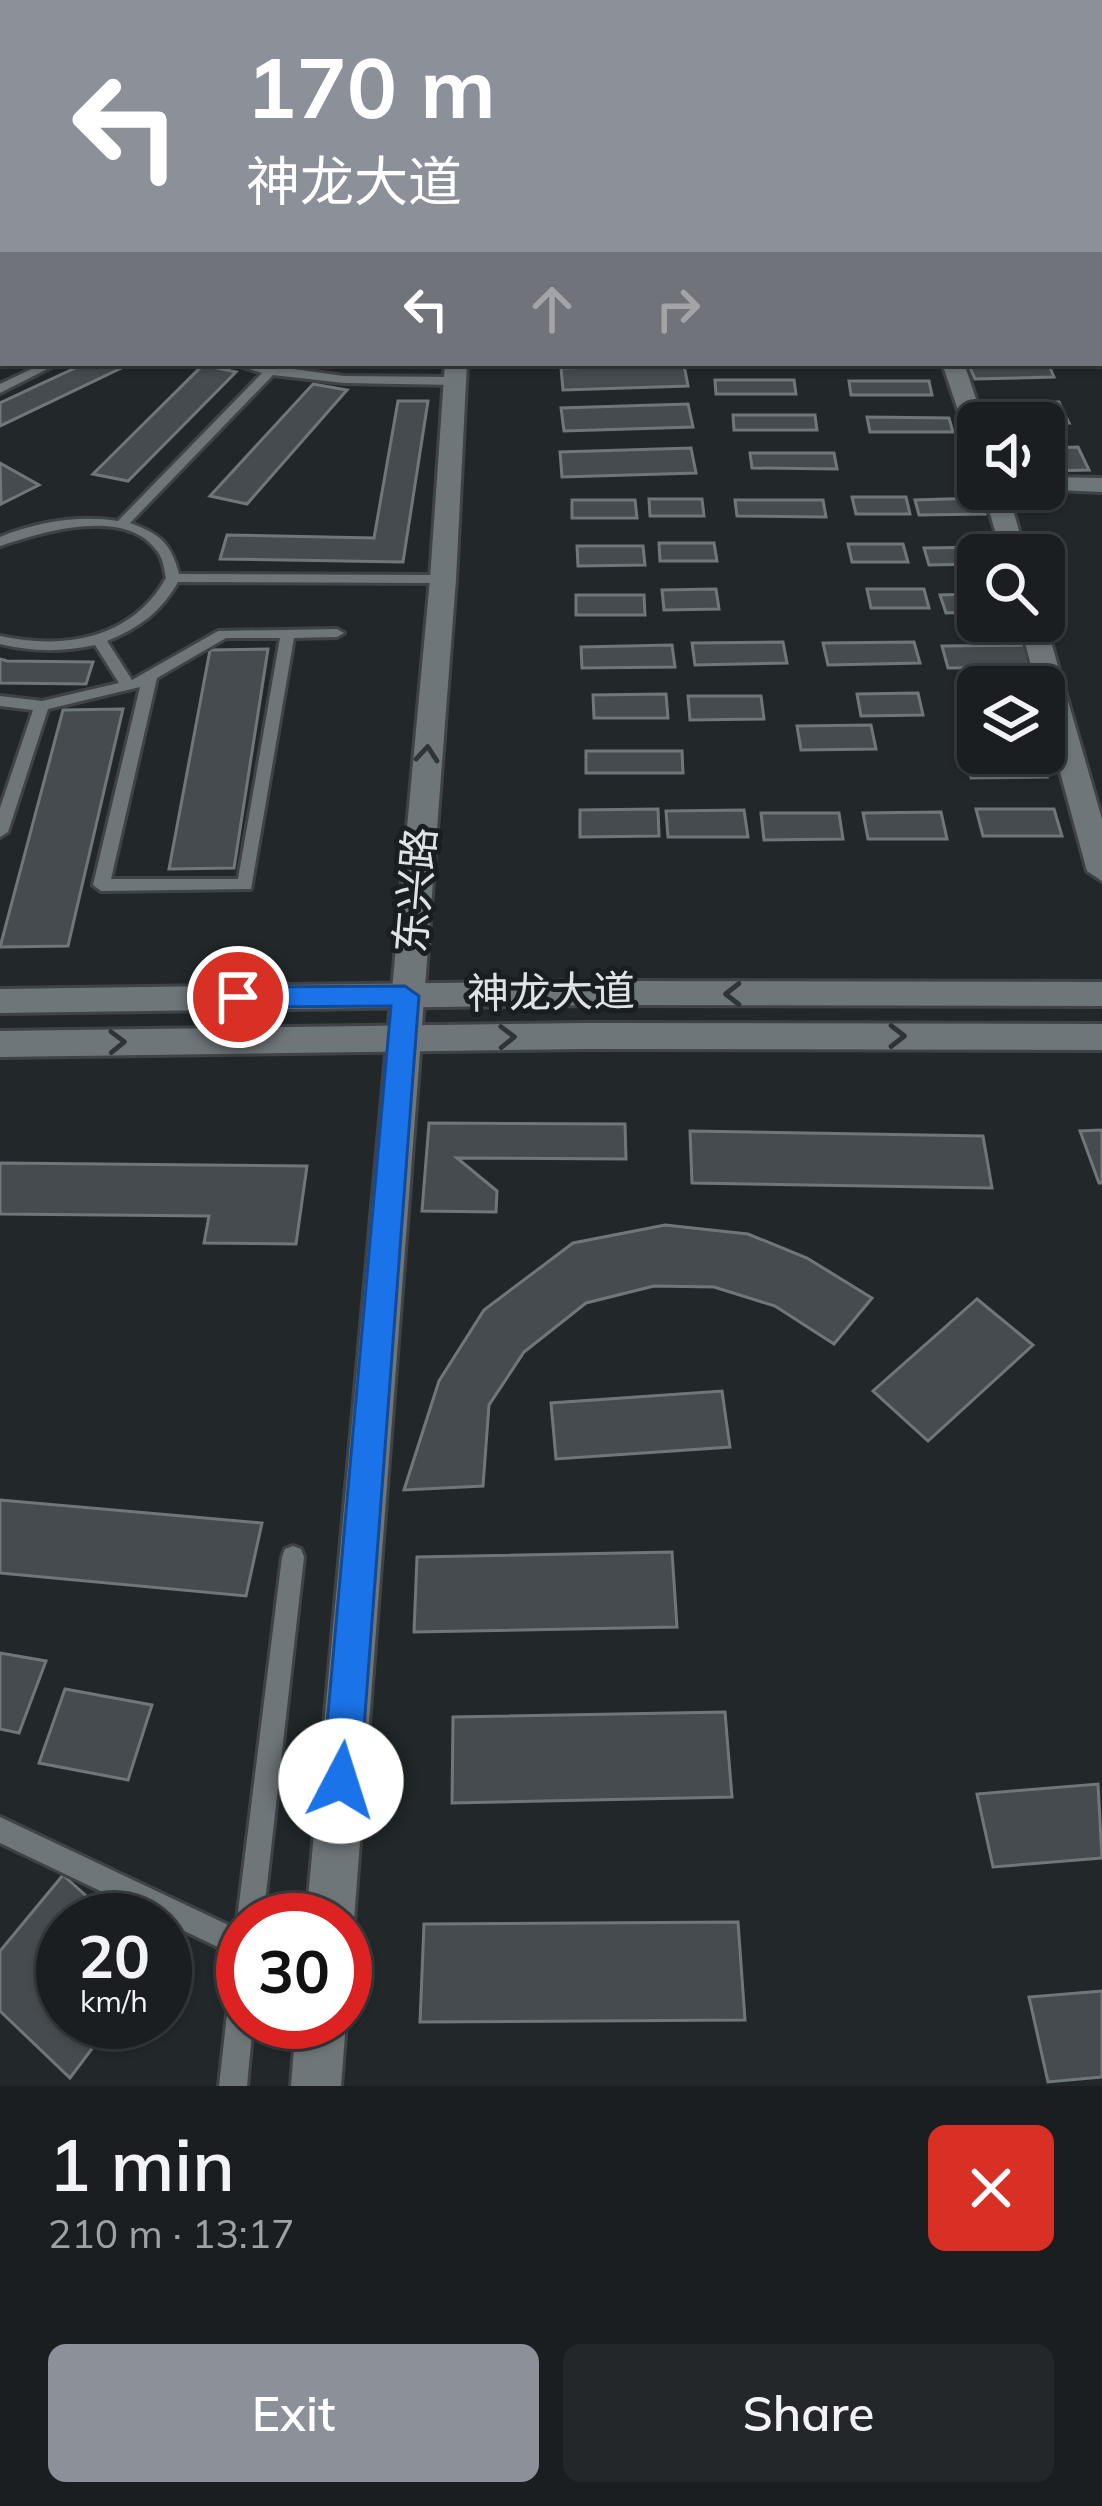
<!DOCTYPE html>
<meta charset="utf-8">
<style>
:root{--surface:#1a1e20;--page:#232729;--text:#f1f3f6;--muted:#9fa2a5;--line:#383c3e;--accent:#8c9099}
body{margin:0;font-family:Mulish,"Noto Sans SC",sans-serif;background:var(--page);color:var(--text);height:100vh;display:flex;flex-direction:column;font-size:45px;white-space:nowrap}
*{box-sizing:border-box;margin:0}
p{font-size:39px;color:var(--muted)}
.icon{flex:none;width:66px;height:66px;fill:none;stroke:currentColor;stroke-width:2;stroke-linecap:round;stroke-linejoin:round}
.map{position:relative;height:2086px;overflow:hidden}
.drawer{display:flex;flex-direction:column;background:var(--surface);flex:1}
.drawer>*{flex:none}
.guide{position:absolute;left:0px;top:0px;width:1104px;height:366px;box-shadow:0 3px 9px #0004,0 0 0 3px var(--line);background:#8c9099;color:#fff;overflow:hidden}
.tools{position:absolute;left:957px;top:402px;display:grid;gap:24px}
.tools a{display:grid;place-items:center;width:108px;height:108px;border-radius:18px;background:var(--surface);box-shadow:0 3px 9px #0004,0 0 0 3px var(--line);font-size:60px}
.speed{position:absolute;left:36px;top:1893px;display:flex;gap:24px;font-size:60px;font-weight:700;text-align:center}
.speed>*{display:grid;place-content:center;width:156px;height:156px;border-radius:50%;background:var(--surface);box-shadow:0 3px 9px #0004,0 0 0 3px var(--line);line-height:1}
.speed small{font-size:30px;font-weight:400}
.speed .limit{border:18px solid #d22;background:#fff;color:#111}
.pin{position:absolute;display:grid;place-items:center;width:102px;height:102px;color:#fff;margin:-51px;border:6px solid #fff;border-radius:50%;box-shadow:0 3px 12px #0007}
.me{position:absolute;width:132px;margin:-66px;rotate:5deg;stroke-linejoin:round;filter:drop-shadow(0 0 9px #0008)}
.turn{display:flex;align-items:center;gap:42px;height:252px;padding:0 48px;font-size:54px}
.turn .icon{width:156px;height:156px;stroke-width:2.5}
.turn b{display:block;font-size:84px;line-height:102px}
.lanes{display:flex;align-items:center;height:114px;padding:0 48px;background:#0003;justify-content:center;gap:60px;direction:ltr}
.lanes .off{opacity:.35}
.round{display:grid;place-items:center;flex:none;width:126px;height:126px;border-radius:18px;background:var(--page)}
.summary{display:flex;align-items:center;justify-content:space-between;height:204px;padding:0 48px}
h1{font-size:72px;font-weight:600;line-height:90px}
.cta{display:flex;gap:24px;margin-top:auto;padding:24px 48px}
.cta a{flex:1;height:138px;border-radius:18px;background:var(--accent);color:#fff;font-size:48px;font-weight:600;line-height:138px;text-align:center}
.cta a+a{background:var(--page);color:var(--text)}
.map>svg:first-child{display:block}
.building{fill:#454b4e;stroke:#70777a;stroke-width:3}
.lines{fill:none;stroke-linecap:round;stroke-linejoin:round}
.service-casing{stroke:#3f4345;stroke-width:6}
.minor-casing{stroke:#3f4345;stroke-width:6}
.tertiary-casing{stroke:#3f4345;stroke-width:6}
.secondary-casing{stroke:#3f4345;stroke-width:6}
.service{fill:#6f7679;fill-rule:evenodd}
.minor{fill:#6f7679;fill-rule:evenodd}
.tertiary{fill:#6f7679;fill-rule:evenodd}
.secondary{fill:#6f7679;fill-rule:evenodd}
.oneway{stroke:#2e3437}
.route{fill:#1a73e8;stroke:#114b97;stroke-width:3}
.labels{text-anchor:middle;stroke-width:10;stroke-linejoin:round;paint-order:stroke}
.street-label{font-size:42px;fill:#e0e3e5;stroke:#191e21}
</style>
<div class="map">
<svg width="1102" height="2086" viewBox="0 0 1102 2086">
<rect width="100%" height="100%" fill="#22282a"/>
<g class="building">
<polygon points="86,363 132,363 0,426 0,403"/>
<polygon points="968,363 1048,363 1054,377 975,379"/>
<polygon points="203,365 236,372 128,481 93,474"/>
<polygon points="684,365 688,386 563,390 561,368"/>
<polygon points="715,380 794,380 796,394 716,394"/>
<polygon points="849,381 929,381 932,395 851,395"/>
<polygon points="313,384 347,390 247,504 210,496"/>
<polygon points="398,401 428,401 403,562 220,559 227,535 374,538"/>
<polygon points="1059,402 1069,423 986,423 978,404"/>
<polygon points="688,404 693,427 564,431 561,408"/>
<polygon points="733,415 815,415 817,430 734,430"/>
<polygon points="867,417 949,418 953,432 870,432"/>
<polygon points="1078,447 1089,470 1044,471 1044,448"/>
<polygon points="691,448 696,473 562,477 560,452"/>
<polygon points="750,453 834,453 837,469 752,468"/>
<polygon points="0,463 39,485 1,504"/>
<polygon points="852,497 906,497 910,514 856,514"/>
<polygon points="979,498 985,514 919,515 915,500"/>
<polygon points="649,499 702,499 704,516 650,516"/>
<polygon points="572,500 635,500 637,518 572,518"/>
<polygon points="735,500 823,500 826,517 737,516"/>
<polygon points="659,543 714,543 717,561 660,561"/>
<polygon points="848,544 903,544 908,562 852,562"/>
<polygon points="577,546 643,546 645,565 578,566"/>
<polygon points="990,547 993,555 978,555 978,564 929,565 924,548"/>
<polygon points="716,589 719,609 664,610 662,590"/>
<polygon points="867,589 924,589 929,608 871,608"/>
<polygon points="978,594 978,612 946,613 940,595"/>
<polygon points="576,595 644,595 645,615 576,615"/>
<polygon points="783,642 787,663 695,665 692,643"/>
<polygon points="914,642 920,663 828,665 823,643"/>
<polygon points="672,645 675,667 582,668 581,647"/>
<polygon points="1033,645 1041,667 948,668 942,646"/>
<polygon points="268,649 234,868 169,869 210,650"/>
<polygon points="0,659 7,661 93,662 86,684 0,683"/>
<polygon points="918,693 923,715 861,716 857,694"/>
<polygon points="666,694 668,718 594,718 593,695"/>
<polygon points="688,696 761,696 764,719 690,720"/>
<polygon points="123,709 68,946 0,947 63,710"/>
<polygon points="871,725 876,749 801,750 797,726"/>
<polygon points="586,751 682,751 683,773 586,773"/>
<polygon points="964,753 1040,753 1047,777 971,778"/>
<polygon points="658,809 659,836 580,837 580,810"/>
<polygon points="976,809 1054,809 1062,836 983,836"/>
<polygon points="744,810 748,837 668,837 666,811"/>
<polygon points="941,812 947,839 868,839 863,813"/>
<polygon points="761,813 839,813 843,839 764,840"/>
<polygon points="429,1123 625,1124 626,1159 457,1158 497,1191 496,1212 422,1211"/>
<polygon points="1102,1130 1102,1183 1099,1183 1080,1131"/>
<polygon points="690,1131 983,1136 992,1188 692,1183"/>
<polygon points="0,1163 307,1166 296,1244 204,1243 209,1216 0,1214"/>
<polygon points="665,1225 748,1234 807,1258 872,1298 834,1344 775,1306 714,1287 654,1286 586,1303 524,1352 489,1405 483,1486 404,1490 439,1381 484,1310 573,1243"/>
<polygon points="977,1299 1033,1345 928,1441 873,1391"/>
<polygon points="722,1391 730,1447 556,1459 551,1403"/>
<polygon points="0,1500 262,1523 246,1596 0,1573"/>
<polygon points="672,1552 677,1627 414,1632 417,1557"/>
<polygon points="0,1653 46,1661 19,1733 0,1729"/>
<polygon points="65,1689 152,1705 128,1780 39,1763"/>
<polygon points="725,1712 732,1797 452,1803 453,1717"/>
<polygon points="1098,1784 1102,1858 993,1867 977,1794"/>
<polygon points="63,1875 113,1920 63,1920 63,2022 112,2022 70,2078 0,2011 0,1951"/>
<polygon points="738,1922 745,2020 420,2022 424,1924"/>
<polygon points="1102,1991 1102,2077 1048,2082 1029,1997"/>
</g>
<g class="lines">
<defs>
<g id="service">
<polygon points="44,363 59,363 0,393 0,384"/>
<path d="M230 363H251L344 376 454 377 460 381 454 385 344 383 273 375 130 523C160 534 171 543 179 574L443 575 450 579 443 583 178 582C161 612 139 628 107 641L132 680 218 631 337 629 344 633 337 637 294 638 251 889 101 891 93 885 140 687 48 709 8 832 0 837V808L33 710 0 706V696L42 701 119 683 95 645C62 652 33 652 0 644V636C64 650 132 639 166 578 164 568 163 558 157 551 125 506 42 532 0 546V537C37 522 78 515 118 521L262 373ZM226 638H280L238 879H111L157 678Z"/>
<polygon points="293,1546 301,1549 304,1557 263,1920 243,1920 243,1930 237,1920 282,1557 285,1549"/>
<polygon points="0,1817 243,1932 243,1959 0,1843"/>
<polygon points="243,1975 243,2022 253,2022 247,2086 219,2086 230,1988 234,1979"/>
</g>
<g id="minor">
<rect x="1101" y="264" width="1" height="12"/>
<polygon points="445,363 467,363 456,579 354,1920 345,1938 345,1920 306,1920 430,579"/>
<polygon points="942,363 964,363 984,423 978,423 978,444 967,437"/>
<polygon points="1044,477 1102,478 1102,492 1036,489 1044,489"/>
<polygon points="983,489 1007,489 1026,555 1002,555"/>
<polygon points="1019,621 1045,621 1102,819 1102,881 1087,871 1044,713 1044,687 1037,687"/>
<polygon points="345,2020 346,2022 341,2086 291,2086 296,2022"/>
</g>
<polygon id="tertiary" points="0,0 15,0 17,3 3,6"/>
<g id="secondary">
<polygon points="768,0 792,0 766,3"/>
<polygon points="0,342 3,342 0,355"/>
<polygon points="591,981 1102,982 1102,1006 591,1005 0,1013 0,989"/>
<polygon points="586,1023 1102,1024 1102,1050 586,1049 0,1057 0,1031"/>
</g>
</defs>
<use href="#service" class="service-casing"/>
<use href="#minor" class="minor-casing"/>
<use href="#tertiary" class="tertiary-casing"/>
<use href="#secondary" class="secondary-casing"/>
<use href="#service" class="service"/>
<use href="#minor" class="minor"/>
<use href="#tertiary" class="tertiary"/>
<use href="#secondary" class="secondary"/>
</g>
<defs><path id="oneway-chevron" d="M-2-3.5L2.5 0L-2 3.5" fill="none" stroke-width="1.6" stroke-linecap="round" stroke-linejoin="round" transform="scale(3)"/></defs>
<g class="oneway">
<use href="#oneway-chevron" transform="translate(427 754) rotate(-85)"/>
<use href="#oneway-chevron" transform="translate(733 994) rotate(-180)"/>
<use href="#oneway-chevron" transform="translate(897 1036)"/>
<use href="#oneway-chevron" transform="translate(507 1037) rotate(-1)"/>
<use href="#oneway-chevron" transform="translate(117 1042) rotate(-1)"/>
</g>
<polygon class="route" points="405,986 419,996 360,1781 354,1794 341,1800 328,1794 322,1781 391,1006 238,1007 225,997 238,987"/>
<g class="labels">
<g class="street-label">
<text transform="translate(415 890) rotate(-85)" y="15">东兴路</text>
<text transform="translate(551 992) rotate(-1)" y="15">神龙大道</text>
</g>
</g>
</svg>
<div class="tools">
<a><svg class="icon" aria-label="sound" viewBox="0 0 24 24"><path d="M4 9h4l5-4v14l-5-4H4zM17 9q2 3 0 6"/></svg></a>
<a><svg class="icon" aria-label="search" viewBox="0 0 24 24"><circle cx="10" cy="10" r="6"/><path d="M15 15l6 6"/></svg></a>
<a><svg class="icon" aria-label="layers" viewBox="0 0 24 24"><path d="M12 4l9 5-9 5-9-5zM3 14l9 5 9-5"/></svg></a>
</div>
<div class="speed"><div>20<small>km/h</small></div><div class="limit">30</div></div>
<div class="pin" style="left:238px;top:997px;background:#d93025"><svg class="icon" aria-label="arrive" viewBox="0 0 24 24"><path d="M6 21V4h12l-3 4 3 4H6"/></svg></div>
<svg class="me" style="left:341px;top:1781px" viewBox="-20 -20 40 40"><circle r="19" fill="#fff"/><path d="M0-13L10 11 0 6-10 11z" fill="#1a73e8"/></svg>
<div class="guide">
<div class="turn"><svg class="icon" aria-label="left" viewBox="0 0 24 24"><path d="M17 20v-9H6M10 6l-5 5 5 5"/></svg><div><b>170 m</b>神龙大道</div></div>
<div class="lanes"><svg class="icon" aria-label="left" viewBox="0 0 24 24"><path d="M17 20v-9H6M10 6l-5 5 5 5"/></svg><svg class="icon off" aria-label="ahead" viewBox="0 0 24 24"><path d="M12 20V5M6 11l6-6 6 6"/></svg><svg class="icon off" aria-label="right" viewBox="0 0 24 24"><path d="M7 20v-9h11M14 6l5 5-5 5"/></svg></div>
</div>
</div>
<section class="drawer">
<div class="summary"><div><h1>1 min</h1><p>210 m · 13:17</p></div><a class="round" style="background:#d93025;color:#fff"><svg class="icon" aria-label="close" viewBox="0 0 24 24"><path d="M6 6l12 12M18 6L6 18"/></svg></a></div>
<div class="cta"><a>Exit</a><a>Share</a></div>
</section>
